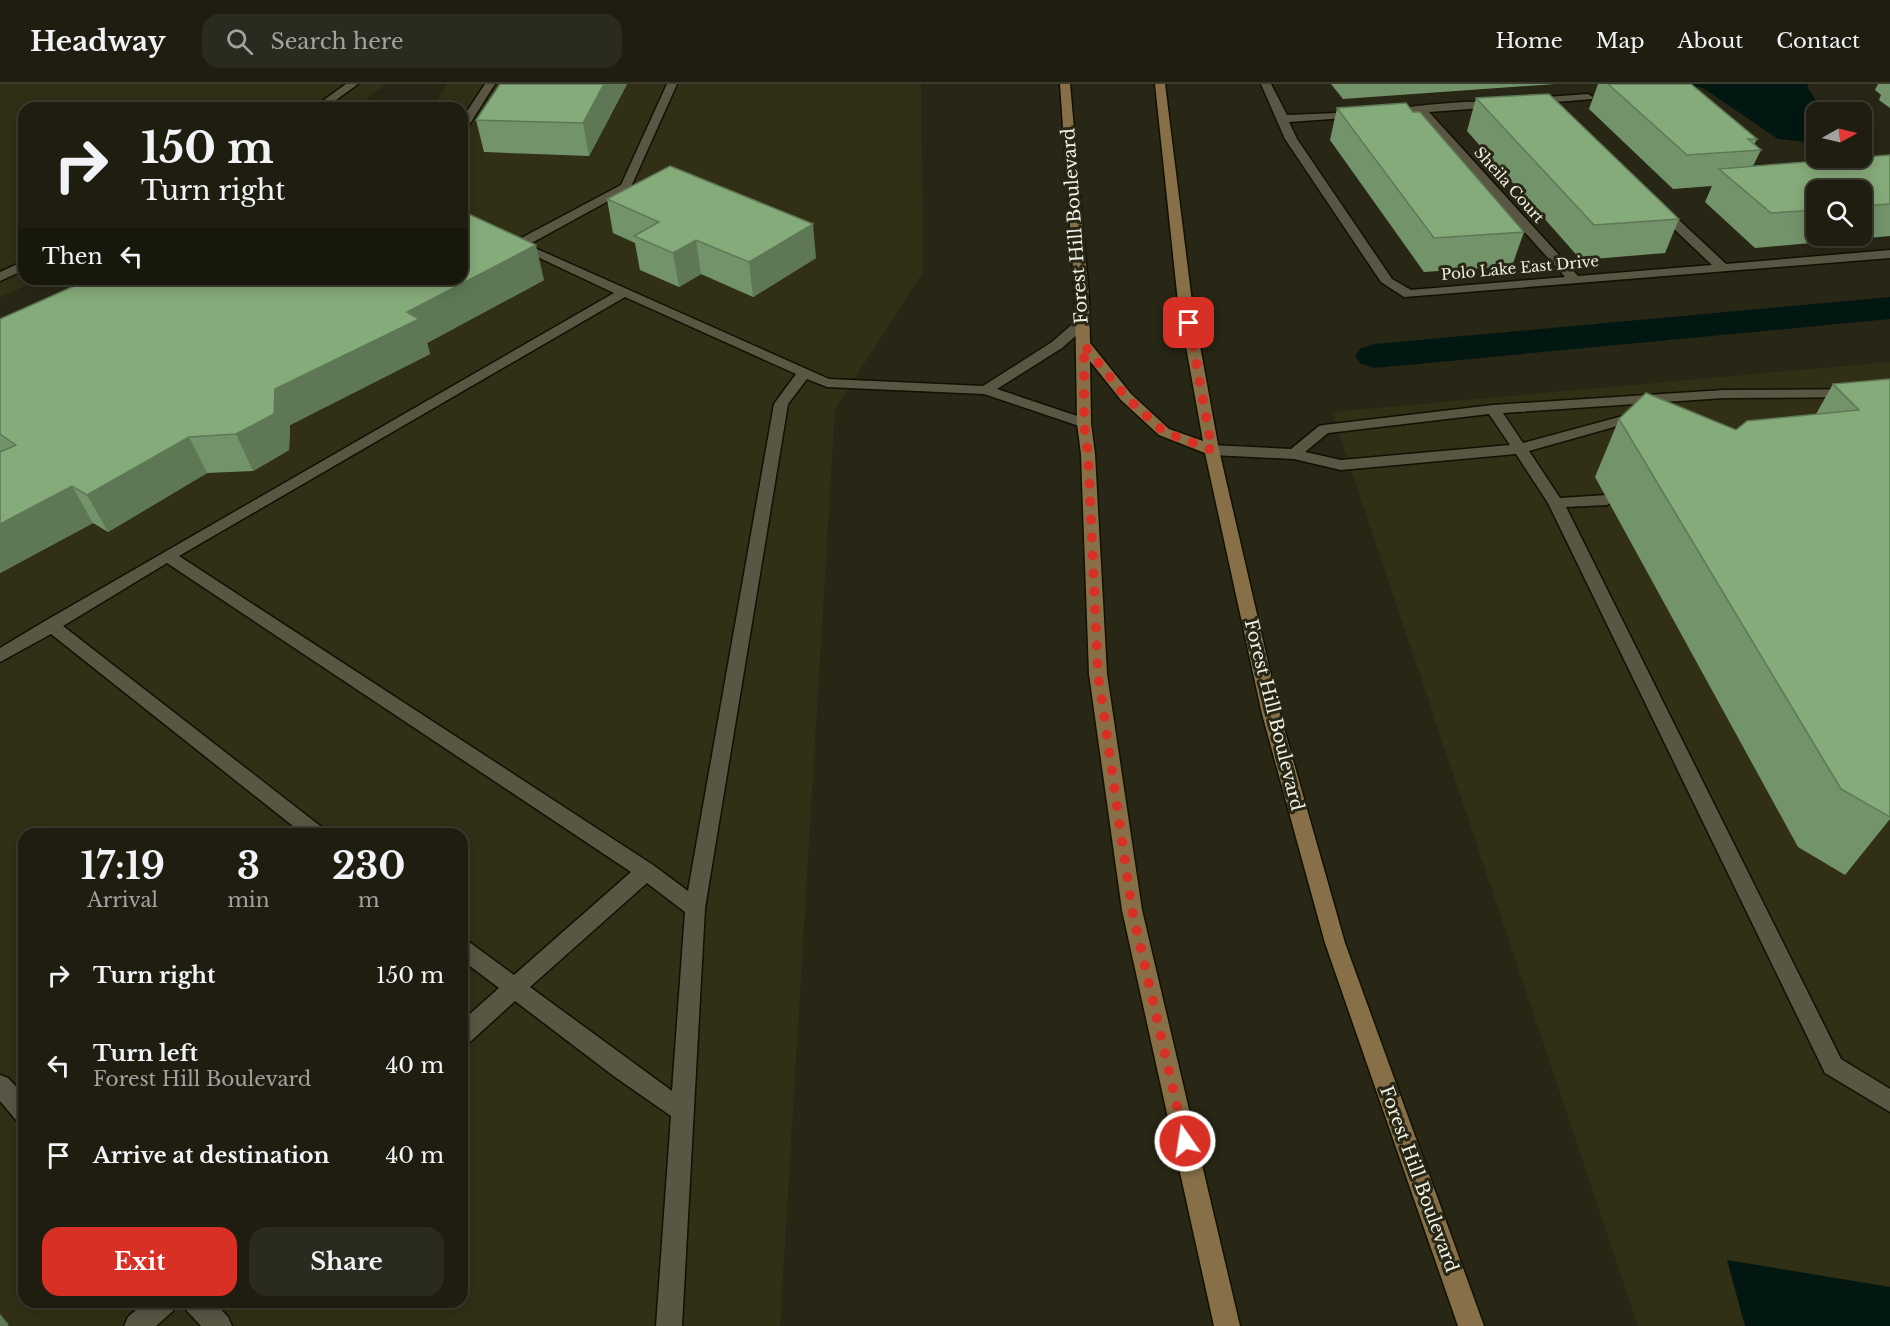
<!DOCTYPE html>
<style>
:root{--surface:#1e1d10;--page:#2b2a1e;--text:#f1f3f6;--muted:#a1a29f;--line:#3c3b30;--accent:#d93025}
body{margin:0;font-family:"Libre Baskerville",serif;background:var(--page);color:var(--text);height:100vh;display:flex;flex-direction:column;font-size:22px;white-space:nowrap}
*{box-sizing:border-box;margin:0}
p{font-size:20px;color:var(--muted)}
.icon{flex:none;width:33px;height:33px;fill:none;stroke:currentColor;stroke-width:2;stroke-linecap:round;stroke-linejoin:round}
.map{position:relative;flex:1;overflow:hidden}
.panel{position:absolute;left:18px;top:744px;width:450px;height:480px;display:flex;flex-direction:column;background:var(--surface);border-radius:18px;box-shadow:0 3px 15px #0003,0 0 0 2px var(--line)}
.panel>*{flex:none}
.top-card{position:absolute;left:18px;top:18px;width:450px;height:183px;border-radius:18px;box-shadow:0 3px 15px #0003,0 0 0 2px var(--line);background:#1e1d10;color:var(--text);overflow:hidden}
.needle{width:39px;rotate:82deg}
.fabs{position:absolute;left:1806px;top:18px;display:grid;gap:12px}
.fabs a{display:grid;place-items:center;width:66px;height:66px;border-radius:12px;background:var(--surface);box-shadow:0 3px 15px #0003,0 0 0 2px var(--line);font-size:30px}
.pin{position:absolute;display:grid;place-items:center;width:51px;height:51px;color:#fff;margin:-26px;border-radius:12px;box-shadow:0 3px 9px #0006}
.me{position:absolute;width:66px;margin:-33px;rotate:347deg;stroke-linejoin:round;filter:drop-shadow(0 0 4px #0008)}
.turn{display:flex;align-items:center;gap:21px;height:126px;padding:0 24px;font-size:27px}
.turn .icon{width:78px;height:78px;stroke-width:2.5}
.turn b{display:block;font-size:42px;line-height:51px}
.then{display:flex;align-items:center;height:57px;padding:0 24px;background:#0003;gap:12px;font-size:22px}
.eta{display:flex;justify-content:space-evenly;align-items:center;height:102px;text-align:center}
.eta b{font-size:36px;font-weight:700;line-height:42px}
.button{display:flex;gap:12px;margin-top:auto;padding:12px 24px}
.button a{flex:1;height:69px;border-radius:18px;background:var(--accent);color:#fff;font-size:24px;font-weight:700;line-height:69px;text-align:center}
.button a+a{background:var(--page);color:var(--text)}
ul{padding:0;list-style:none}
li{display:flex;align-items:center;gap:18px;height:90px;padding:0 24px}
li div{flex:1}
li b{display:block;font-size:22px}
li em{font-style:normal}
header{display:flex;align-items:center;gap:36px;box-sizing:border-box;height:84px;padding:0 30px;background:var(--surface);border-bottom:2px solid var(--line)}
header strong{font-size:28px}
nav{display:flex;gap:33px;margin-inline-start:auto;font-size:21px}
.search{width:420px;height:54px;background:var(--page);display:flex;align-items:center;gap:15px;box-sizing:border-box;padding:0 21px;border-radius:18px;color:var(--muted);font-size:22px}
.map>svg:first-child{display:block}
.built{fill:#312f16;fill-rule:evenodd}
.water{fill:#021711}
.lines{fill:none;stroke-linecap:round;stroke-linejoin:round}
.canal{fill:#021711;fill-rule:evenodd}
.lane-casing{stroke:#111002;stroke-width:3}
.street-casing{stroke:#111002;stroke-width:3}
.secondary-casing{stroke:#111002;stroke-width:3}
.lane{fill:#595744;fill-rule:evenodd}
.street{fill:#595744;fill-rule:evenodd}
.secondary{fill:#877047;fill-rule:evenodd}
.wall{fill:#73936a;fill-rule:evenodd}
.shaded-wall{fill:#5e7856}
.building{fill:#86ab7b;stroke:#5e7856;stroke-width:1.5}
.route{stroke:#d93025;stroke-width:10;stroke-dasharray:0 18}
.labels{text-anchor:middle;stroke-width:6;stroke-linejoin:round;paint-order:stroke}
.far-street-label{font-size:15px;fill:#f0f0e5;stroke:#282715}
.street-label{font-size:18px;fill:#f0f0e5;stroke:#282715}
</style>
<header>
<strong>Headway</strong>
<div class="search"><svg class="icon" aria-label="search" viewBox="0 0 24 24"><circle cx="10" cy="10" r="6"/><path d="M15 15l6 6"/></svg>Search here</div>
<nav><a>Home</a><a>Map</a><a>About</a><a>Contact</a></nav>
</header>
<div class="map">
<svg width="1890" height="1242" viewBox="0 0 1890 1242">
<rect width="100%" height="100%" fill="#282715"/>
<g class="built">
<polygon points="0,0 385,0 355,24 24,24 24,195 43,195 0,213"/>
<path d="M448 0H921L923 188 835 325 780 1242H0V238L98 195H462V24H431ZM24 750H462V1218H24Z"/>
<polygon points="1890,278 1890,1242 1638,1242 1332,328"/>
</g>
<g class="water">
<polygon points="1682,0 1809,0 1807,3 1824,28 1816,28 1816,59 1778,55 1703,4"/>
<polygon points="1727,1176 1890,1203 1890,1242 1745,1242"/>
</g>
<g class="lines">
<polygon class="canal" points="1890,213 1890,235 1375,284 1361,280 1355,272 1361,264 1375,260"/>
<defs>
<g id="lane">
<polygon points="346,0 358,0 325,24 313,24"/>
<polygon points="485,0 495,0 466,46 462,47 462,35"/>
<path d="M667 0H677L630 105 528 161 829 295 983 302 1052 258 1078 235H1088L1090 238 1088 241 1062 264 997 305 1089 336 1091 339 1089 342H1079L984 310 827 303 807 295 788 320 705 824 682 1242H656L671 1032 615 993 515 917 470 958 462 961V937L499 904 462 876V855L469 858 514 891 631 788 167 479 63 542 324 745 327 750H303L51 550 0 578V564L45 537 614 209 510 160 621 101ZM625 213 796 290 774 320 688 807 653 781 179 472ZM647 799 685 828 672 1007 530 903Z"/>
<polygon points="24,177 24,186 0,197 0,188"/>
<path d="M1890 305V313L1724 314 1503 329 1523 359 1641 327 1648 331 1646 334 1529 367 1560 414 1607 411 1615 416 1607 421 1566 423 1841 975 1890 1005V1028L1825 989 1548 419 1516 370 1341 386 1294 375 1212 371 1205 366 1212 361 1291 365 1319 342 1324 341 1493 321 1724 306ZM1489 330 1510 361 1341 376 1305 368 1328 349Z"/>
<polygon points="0,991 8,994 24,1011 24,1039 16,1036 0,1017"/>
<polygon points="145,1218 177,1218 173,1227 156,1242 124,1242 128,1233"/>
<polygon points="183,1218 214,1218 228,1233 232,1242 201,1242 187,1227"/>
</g>
<g id="street">
<path d="M1261 0H1271L1287 31 1363 28 1364 30 1359 33 1289 38 1297 55 1392 195 1411 206 1565 193 1418 29 1387 31 1382 28C1388 23 1488 15 1501 18L1502 20 1497 23 1429 28 1578 192 1712 181 1655 127V121H1663L1726 180 1890 166V174L1404 213 1381 198 1285 55Z"/>
<polygon points="1588,10 1593,13 1592,15 1533,20 1528,17 1533,14"/>
</g>
<polygon id="secondary" points="1060,0 1070,0 1089,213 1090,259 1131,310 1169,345 1203,357 1178,218 1155,0 1165,0 1192,218 1219,366 1280,630 1345,859 1484,1242 1458,1242 1325,859 1262,630 1205,369 1159,351 1121,316 1090,277 1091,339 1095,370 1107,590 1142,826 1240,1242 1214,1242 1122,826 1089,590 1081,370 1077,339 1075,213"/>
</defs>
<use href="#lane" class="lane-casing"/>
<use href="#street" class="street-casing"/>
<use href="#secondary" class="secondary-casing"/>
<use href="#lane" class="lane"/>
<use href="#street" class="street"/>
<use href="#secondary" class="secondary"/>
</g>
<g class="wall">
<polygon points="627,0 589,72 484,68 476,36"/>
<polygon points="1331,0 1555,0 1343,15"/>
<path d="M1598 0H1691L1757 55 1754 61 1761 66 1753 82 1890 71V152L1755 164 1705 118 1712 102 1673 105 1589 25ZM1816 106H1862V152H1816Z"/>
<polygon points="1878,0 1890,0 1890,24 1879,16 1881,11 1875,6"/>
<polygon points="1476,14 1679,135 1665,169 1581,176 1467,47"/>
<polygon points="1337,24 1413,28 1524,148 1512,182 1424,188 1330,56"/>
<polygon points="607,115 816,174 753,213 701,190 679,203 640,186 635,159 613,149"/>
<polygon points="346,195 544,196 427,259 430,270 290,341 289,366 253,387 207,389 108,448 93,439 0,489 0,235 348,196"/>
<polygon points="1890,295 1890,735 1845,791 1798,763 1595,393 1619,335 1736,346 1816,330 1833,300"/>
</g>
<g class="shaded-wall">
<polygon points="604,0 627,0 589,72 583,39"/>
<polygon points="813,140 816,174 753,213 749,178"/>
<polygon points="696,156 701,190 679,203 673,169"/>
<polygon points="536,161 544,196 427,259 430,270 290,341 289,366 253,387 236,350 275,305 407,228"/>
<polygon points="189,353 207,389 108,448 87,411"/>
<polygon points="72,402 93,439 0,489 0,440"/>
<polygon points="0,1230 9,1241 7,1242 0,1242"/>
</g>
<g class="building">
<polygon points="500,0 604,0 583,39 476,36"/>
<polygon points="1608,0 1691,0 1757,55 1748,55 1761,66 1687,71"/>
<polygon points="1549,10 1679,135 1594,141 1476,14"/>
<polygon points="1406,19 1413,28 1420,28 1524,148 1434,154 1337,24"/>
<polygon points="1890,71 1890,120 1862,122 1862,106 1816,106 1816,126 1771,129 1719,85"/>
<polygon points="670,82 813,140 749,178 696,156 673,169 634,152 659,138 607,115"/>
<polygon points="462,127 536,161 407,228 419,235 275,305 274,330 236,350 189,353 87,411 72,402 0,440 0,368 16,361 0,350 0,235 90,195 342,195 346,197 350,195 462,195"/>
<polygon points="1890,295 1890,733 1841,705 1619,335 1646,309 1736,346 1747,337 1859,326 1833,300"/>
</g>
<g class="lines">
<polyline class="route" points="1185,1057 1132,826 1098,590 1088,370 1084,339 1084,261 1126,313 1164,348 1212,366 1189,239"/>
</g>
<g class="labels">
<g class="far-street-label">
<text transform="translate(1509 101) rotate(48)" y="5">Sheila Court</text>
<text transform="translate(1520 184) rotate(-5)" y="5">Polo Lake East Drive</text>
</g>
<g class="street-label">
<text transform="translate(1075 142) rotate(-94)" y="6">Forest Hill Boulevard</text>
<text transform="translate(1274 631) rotate(76)" y="6">Forest Hill Boulevard</text>
<text transform="translate(1419 1095) rotate(70)" y="6">Forest Hill Boulevard</text>
</g>
</g>
</svg>
<div class="fabs">
<a><svg class="needle" viewBox="-14 -14 28 28"><path d="M0-13l5 13h-10z" fill="#e53935"/><path d="M0 13l5-13h-10z" fill="#a1a29f"/></svg></a>
<a><svg class="icon" aria-label="search" viewBox="0 0 24 24"><circle cx="10" cy="10" r="6"/><path d="M15 15l6 6"/></svg></a>
</div>
<div class="pin" style="left:1189px;top:239px;background:#d93025"><svg class="icon" aria-label="arrive" viewBox="0 0 24 24"><path d="M6 21V4h12l-3 4 3 4H6"/></svg></div>
<svg class="me" style="left:1185px;top:1057px" viewBox="-20 -20 40 40"><circle r="17" fill="#d93025" stroke="#fff" stroke-width="3"/><path d="M0-11L8 9 0 5-8 9z" fill="#fff"/></svg>
<div class="top-card">
<div class="turn"><svg class="icon" aria-label="right" viewBox="0 0 24 24"><path d="M7 20v-9h11M14 6l5 5-5 5"/></svg><div><b>150 m</b>Turn right</div></div>
<div class="then">Then<svg class="icon" aria-label="left" viewBox="0 0 24 24"><path d="M17 20v-9H6M10 6l-5 5 5 5"/></svg></div>
</div>
<section class="panel">
<div class="eta">
<div><b>17:19</b><p>Arrival</p></div>
<div><b>3</b><p>min</p></div>
<div><b>230</b><p>m</p></div>
</div>
<ul>
<li><svg class="icon" aria-label="right" viewBox="0 0 24 24"><path d="M7 20v-9h11M14 6l5 5-5 5"/></svg><div><b>Turn right</b></div><em>150 m</em></li>
<li><svg class="icon" aria-label="left" viewBox="0 0 24 24"><path d="M17 20v-9H6M10 6l-5 5 5 5"/></svg><div><b>Turn left</b><p>Forest Hill Boulevard</p></div><em>40 m</em></li>
<li><svg class="icon" aria-label="arrive" viewBox="0 0 24 24"><path d="M6 21V4h12l-3 4 3 4H6"/></svg><div><b>Arrive at destination</b></div><em>40 m</em></li>
</ul>
<div class="button"><a>Exit</a><a>Share</a></div>
</section>
</div>
